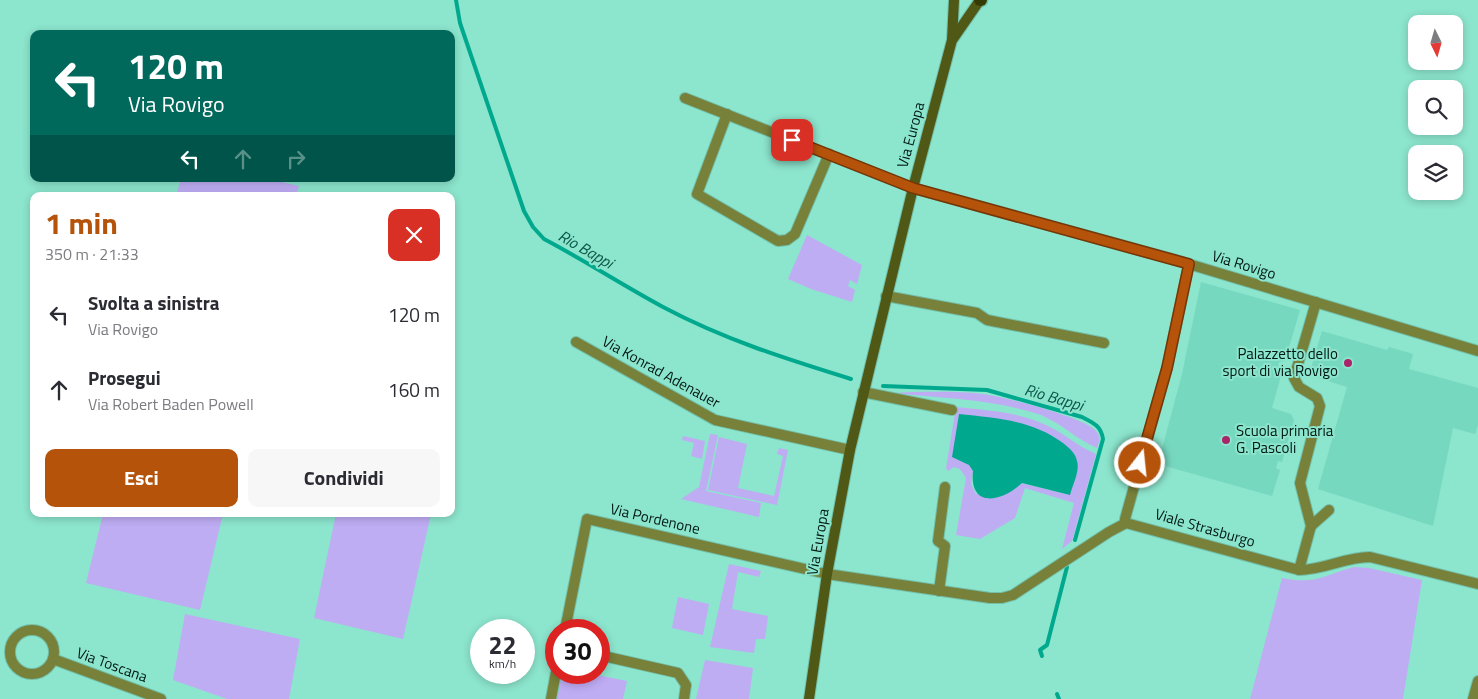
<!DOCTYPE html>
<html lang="it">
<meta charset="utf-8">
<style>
:root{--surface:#fff;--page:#f7f7f7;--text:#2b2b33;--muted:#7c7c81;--accent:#b45309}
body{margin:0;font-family:"Titillium Web",sans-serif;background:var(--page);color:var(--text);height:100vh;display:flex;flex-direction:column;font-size:19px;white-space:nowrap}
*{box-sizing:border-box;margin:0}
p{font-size:16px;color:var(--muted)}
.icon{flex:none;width:28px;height:28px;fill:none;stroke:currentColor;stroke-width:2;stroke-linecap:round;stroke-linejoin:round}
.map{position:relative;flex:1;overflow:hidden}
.details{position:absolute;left:30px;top:192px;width:425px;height:325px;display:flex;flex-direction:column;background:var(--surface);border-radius:10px;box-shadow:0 2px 8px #0003}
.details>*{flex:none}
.hud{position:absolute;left:30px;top:30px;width:425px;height:152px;border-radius:10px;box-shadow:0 2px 8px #0003;background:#00695c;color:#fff;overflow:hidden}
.needle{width:32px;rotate:175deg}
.tools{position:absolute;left:1408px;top:15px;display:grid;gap:10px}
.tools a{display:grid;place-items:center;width:55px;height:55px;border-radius:10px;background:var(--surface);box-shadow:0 2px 8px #0003;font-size:25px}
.speed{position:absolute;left:470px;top:619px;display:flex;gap:10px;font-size:25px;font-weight:700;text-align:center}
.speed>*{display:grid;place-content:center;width:65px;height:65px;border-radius:50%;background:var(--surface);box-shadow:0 2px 8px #0003;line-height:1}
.speed small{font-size:12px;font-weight:400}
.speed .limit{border:8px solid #d22;background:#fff;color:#111}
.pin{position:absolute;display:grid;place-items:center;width:42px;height:42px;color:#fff;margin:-21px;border-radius:10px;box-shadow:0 2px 8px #0006}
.me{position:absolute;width:55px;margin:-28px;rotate:16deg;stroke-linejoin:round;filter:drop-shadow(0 0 4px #0008)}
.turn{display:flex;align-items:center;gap:18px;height:105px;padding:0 15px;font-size:22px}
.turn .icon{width:65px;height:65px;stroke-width:2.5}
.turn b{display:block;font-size:35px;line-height:42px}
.lanes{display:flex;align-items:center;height:48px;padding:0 15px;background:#0003;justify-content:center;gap:25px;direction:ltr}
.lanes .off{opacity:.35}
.round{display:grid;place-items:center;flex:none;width:52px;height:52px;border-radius:10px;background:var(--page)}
.head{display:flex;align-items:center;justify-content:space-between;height:85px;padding:0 15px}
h1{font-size:30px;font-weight:700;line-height:38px;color:var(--accent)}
.button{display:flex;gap:10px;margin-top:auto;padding:10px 15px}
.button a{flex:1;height:58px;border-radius:10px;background:var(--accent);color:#fff;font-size:20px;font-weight:700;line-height:58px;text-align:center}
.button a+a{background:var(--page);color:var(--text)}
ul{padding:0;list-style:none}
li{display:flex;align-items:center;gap:15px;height:75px;padding:0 15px}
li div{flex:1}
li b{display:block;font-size:19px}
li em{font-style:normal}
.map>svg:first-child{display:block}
.built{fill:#76d8bf}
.green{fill:#bfadf4;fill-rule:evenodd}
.water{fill:#00a98d}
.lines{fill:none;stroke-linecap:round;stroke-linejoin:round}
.stream{stroke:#00a98d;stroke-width:4}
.street-casing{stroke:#73c0ab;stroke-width:12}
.secondary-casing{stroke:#73c0ab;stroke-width:12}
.primary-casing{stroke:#73c0ab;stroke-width:15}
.street{stroke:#78813a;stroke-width:10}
.secondary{stroke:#505816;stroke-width:10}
.primary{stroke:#353a04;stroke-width:12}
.route-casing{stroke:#753606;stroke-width:12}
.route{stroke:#b45309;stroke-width:9}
.poi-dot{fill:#ab2368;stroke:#8ce5cd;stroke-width:2}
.labels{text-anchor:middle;stroke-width:4;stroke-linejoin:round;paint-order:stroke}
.street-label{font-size:15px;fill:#001812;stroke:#8ce5cd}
.poi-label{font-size:15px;fill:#001812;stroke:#8ce5cd;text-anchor:end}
.water-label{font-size:16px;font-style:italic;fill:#095748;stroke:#8ce5cd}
</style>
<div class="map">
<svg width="1478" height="699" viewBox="0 0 1478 699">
<rect width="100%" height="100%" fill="#8ce5cd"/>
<g class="built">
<polygon points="1201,282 1300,310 1285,361 1279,362 1278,367 1282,372 1272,408 1291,414 1294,420 1282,462 1278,461 1276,468 1280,470 1272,496 1158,464 1182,374"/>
<polygon points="1322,331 1387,350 1389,347 1413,354 1409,369 1478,388 1478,425 1475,434 1453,428 1433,526 1318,489 1347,387 1309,375"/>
</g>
<g class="green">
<polygon points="181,179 269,179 299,186 296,196 176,196"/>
<polygon points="807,235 862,265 857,284 850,280 848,286 855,290 852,302 811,289 788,279"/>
<path d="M913 392C936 392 959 391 982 394 1002 396 1083 417 1095 430 1101 436 1100 441 1097 448 1077 440 1061 423 1041 415 994 399 940 398 892 393Z"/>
<path d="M956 407C985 410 1019 412 1046 425 1064 433 1077 446 1096 454L1072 541 1062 549 1074 503 1025 488 1015 518 980 539 956 535 966 478 960 469 954 467 948 471 946 468ZM969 465 1070 495 1021 483 976 494 971 484 973 471Z"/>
<polygon points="710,434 718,435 706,491 761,503 759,517 681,499 699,487"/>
<polygon points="683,436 705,441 702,459 691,456 694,443 682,440"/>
<polygon points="719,437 747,444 738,488 774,496 783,456 777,454 779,448 788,450 777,505 708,490"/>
<polygon points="103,514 223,514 200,610 86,583"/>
<polygon points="336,514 431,514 403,639 314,618"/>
<polygon points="729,564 761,571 759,577 738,572 732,609 768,616 765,639 756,639 754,653 710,647"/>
<path d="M1354 567 1369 568 1422 580 1403 699H1250L1282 578C1316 585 1324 575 1354 567Z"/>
<polygon points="678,597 709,604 703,635 672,628"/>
<polygon points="185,614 300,639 289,699 227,699 173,680"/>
<polygon points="705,660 753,668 749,699 696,699"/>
<polygon points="562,673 587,673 627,681 623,699 557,699"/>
</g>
<path class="water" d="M959 414C996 418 1032 420 1063 443 1069 448 1075 452 1077 461 1080 471 1073 484 1070 495L1022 483C1002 502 969 509 973 471L969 465 952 457Z"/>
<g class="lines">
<g class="stream">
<path d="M456 0 460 23 524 211 533 227 544 239C584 260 622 285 663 307 723 339 786 359 851 379"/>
<path d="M883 386 987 390 1082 417C1094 423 1101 426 1103 439L1075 540"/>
<polyline points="1042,656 1040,650 1047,645 1067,567"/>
<polyline points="1057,694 1059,699"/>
</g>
<defs>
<g id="street">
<polyline points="685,98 913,188 1172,259 1478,351"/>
<polyline points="727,114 697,194 778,241 787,240 795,234 829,154"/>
<polyline points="886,296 977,313 987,320 1104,343"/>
<polyline points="576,342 715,420 850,450"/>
<polyline points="863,392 952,410"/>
<polyline points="1126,523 1125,519 1167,368 1189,264"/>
<polyline points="1311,526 1329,510"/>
<polyline points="1299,570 1311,526 1300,483 1320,406 1317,398 1299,387 1294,378 1316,302"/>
<polyline points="939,591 945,546 938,541 945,487"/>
<path d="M565 630 587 519 827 574 990 598H1002L1013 595 1109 532 1126 523 1299 570C1324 570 1345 557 1370 557L1478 584"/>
<circle cx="32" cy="652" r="22"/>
<polyline points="599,655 678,673 686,685 684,699"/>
<polyline points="53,659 161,699"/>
<polyline points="551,699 556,672"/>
<polyline points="1473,699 1478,681"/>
</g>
<g id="secondary">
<polyline points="953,39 980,0"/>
<polyline points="809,699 827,574 850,450 913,188 952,40 954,0"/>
</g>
<polyline id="primary" points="980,0 981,0"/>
</defs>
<use href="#street" class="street-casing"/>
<use href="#secondary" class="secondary-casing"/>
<use href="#primary" class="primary-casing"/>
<use href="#street" class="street"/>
<use href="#secondary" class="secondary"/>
<use href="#primary" class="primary"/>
</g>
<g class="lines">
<defs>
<polyline id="route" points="792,140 913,188 1189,264 1167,368 1140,463"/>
</defs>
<use href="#route" class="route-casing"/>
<use href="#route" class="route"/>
</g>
<g class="poi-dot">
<circle cx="1348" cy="363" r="5"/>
<circle cx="1226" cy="440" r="5"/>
</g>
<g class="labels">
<g class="street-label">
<text transform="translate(911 135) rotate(-75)" y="5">Via Europa</text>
<text transform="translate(1244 265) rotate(17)" y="5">Via Rovigo</text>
<text transform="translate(661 372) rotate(29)" y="5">Via Konrad Adenauer</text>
<text transform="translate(655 519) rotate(13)" y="5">Via Pordenone</text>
<text transform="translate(1205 528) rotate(16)" y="5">Viale Strasburgo</text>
<text transform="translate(818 542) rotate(-80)" y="5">Via Europa</text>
<text transform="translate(112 665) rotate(20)" y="5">Via Toscana</text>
</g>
<g class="poi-label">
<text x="1338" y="359">Palazzetto dello<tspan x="1338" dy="17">sport di via Rovigo</tspan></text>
<text x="1236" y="436" text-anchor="start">Scuola primaria<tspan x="1236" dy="17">G. Pascoli</tspan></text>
</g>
<g class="water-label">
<text transform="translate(586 249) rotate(30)" y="6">Rio Bappi</text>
<text transform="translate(1054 397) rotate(16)" y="6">Rio Bappi</text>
</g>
</g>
</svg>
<div class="tools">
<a><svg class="needle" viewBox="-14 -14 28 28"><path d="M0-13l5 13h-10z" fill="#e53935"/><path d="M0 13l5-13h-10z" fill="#7c7c81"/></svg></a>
<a><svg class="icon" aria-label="search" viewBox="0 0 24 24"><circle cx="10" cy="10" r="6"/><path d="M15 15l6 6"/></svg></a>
<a><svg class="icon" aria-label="layers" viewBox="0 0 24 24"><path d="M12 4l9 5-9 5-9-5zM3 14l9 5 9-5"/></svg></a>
</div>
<div class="speed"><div>22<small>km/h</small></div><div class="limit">30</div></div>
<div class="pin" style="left:792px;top:140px;background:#d93025"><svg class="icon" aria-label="arrive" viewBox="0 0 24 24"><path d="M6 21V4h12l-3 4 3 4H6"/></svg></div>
<svg class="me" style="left:1140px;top:463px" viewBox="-20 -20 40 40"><circle r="17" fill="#b45309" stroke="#fff" stroke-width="3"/><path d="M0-11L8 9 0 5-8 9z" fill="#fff"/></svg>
<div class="hud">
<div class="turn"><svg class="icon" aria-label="left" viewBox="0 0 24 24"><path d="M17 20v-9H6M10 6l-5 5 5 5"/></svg><div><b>120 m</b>Via Rovigo</div></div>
<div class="lanes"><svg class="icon" aria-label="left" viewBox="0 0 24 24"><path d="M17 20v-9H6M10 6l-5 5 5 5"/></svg><svg class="icon off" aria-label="ahead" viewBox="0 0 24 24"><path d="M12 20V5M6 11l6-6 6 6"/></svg><svg class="icon off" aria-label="right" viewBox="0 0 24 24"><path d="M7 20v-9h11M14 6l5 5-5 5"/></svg></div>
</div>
<section class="details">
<div class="head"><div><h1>1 min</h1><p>350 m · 21:33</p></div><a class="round" style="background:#d93025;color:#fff"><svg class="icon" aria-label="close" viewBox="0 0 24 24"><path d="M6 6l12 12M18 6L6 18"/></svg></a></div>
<ul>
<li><svg class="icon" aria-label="left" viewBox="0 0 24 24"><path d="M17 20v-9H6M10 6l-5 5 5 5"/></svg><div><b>Svolta a sinistra</b><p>Via Rovigo</p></div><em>120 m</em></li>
<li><svg class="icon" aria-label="ahead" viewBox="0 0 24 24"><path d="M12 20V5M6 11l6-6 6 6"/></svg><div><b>Prosegui</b><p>Via Robert Baden Powell</p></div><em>160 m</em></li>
</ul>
<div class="button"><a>Esci</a><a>Condividi</a></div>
</section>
</div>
